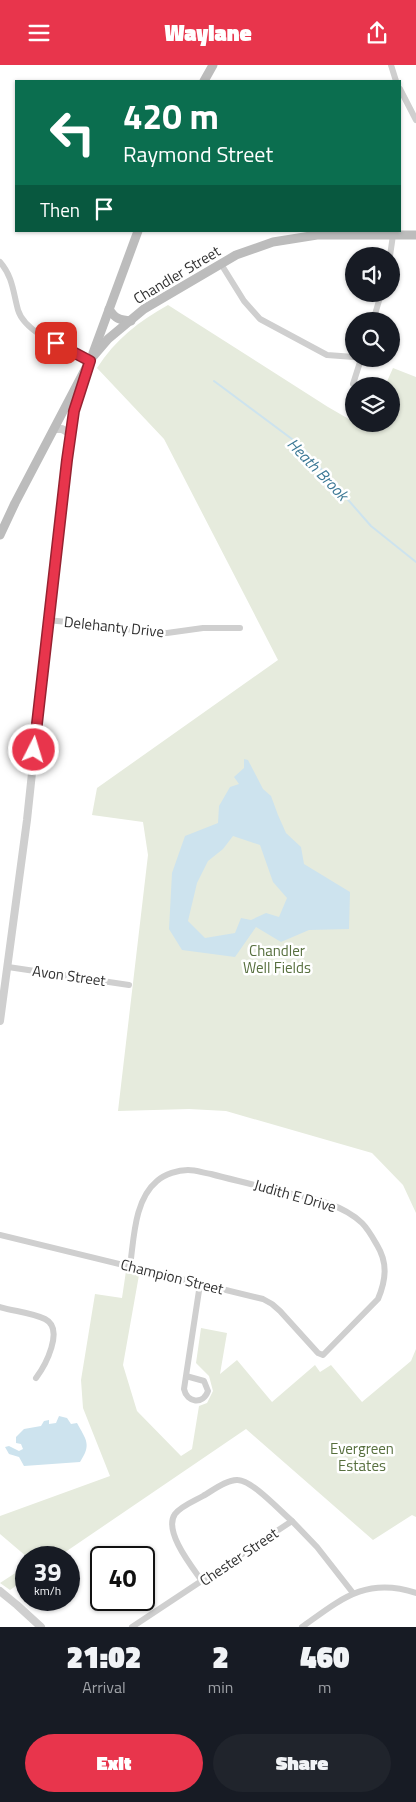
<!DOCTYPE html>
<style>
:root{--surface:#171b24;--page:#20242c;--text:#f1f3f6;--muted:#9ea1a6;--accent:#e8354c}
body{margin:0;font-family:"Titillium Web",sans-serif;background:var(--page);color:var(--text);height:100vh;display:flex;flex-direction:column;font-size:19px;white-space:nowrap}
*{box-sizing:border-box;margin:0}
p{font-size:16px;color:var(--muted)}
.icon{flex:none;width:28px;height:28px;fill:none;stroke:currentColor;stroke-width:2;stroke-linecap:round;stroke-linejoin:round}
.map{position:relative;height:1562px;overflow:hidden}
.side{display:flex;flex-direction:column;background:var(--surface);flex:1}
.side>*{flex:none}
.banner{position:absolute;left:15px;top:15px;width:386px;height:152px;border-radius:0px;box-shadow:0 1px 4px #0004;background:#0b6e4f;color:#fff;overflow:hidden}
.buttons{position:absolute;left:345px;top:182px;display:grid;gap:10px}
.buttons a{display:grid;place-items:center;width:55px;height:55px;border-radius:50%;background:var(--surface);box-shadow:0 1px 4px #0004;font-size:25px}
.speed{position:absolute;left:15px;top:1481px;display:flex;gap:10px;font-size:25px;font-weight:700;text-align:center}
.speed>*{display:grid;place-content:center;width:65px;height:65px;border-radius:50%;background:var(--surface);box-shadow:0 1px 4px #0004;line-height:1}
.speed small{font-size:12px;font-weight:400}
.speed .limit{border:2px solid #111;border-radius:8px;background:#fff;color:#111}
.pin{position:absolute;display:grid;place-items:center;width:42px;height:42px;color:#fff;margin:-21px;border-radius:10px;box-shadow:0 2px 8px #0006}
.me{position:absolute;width:55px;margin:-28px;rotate:5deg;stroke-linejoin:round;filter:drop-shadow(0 0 4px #0008)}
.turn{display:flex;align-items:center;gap:18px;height:105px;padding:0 25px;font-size:22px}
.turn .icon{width:65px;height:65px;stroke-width:2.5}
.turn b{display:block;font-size:35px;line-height:42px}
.then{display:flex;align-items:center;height:48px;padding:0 25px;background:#0003;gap:10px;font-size:19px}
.eta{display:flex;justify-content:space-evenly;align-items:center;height:85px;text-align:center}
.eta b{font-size:30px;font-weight:800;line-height:35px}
.action{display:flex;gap:10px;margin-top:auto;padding:10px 25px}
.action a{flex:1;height:58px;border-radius:30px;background:var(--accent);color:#fff;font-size:20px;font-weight:800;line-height:58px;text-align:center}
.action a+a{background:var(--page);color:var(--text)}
header{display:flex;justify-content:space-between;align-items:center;height:65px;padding:0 25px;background:var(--accent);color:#fff;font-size:22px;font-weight:800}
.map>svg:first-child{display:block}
.green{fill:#e6ebdd}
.water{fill:#cde3ee;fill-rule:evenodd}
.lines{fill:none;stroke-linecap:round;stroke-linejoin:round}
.stream{stroke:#cde3ee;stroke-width:2}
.minor{stroke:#cfcfcf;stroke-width:6}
.tertiary{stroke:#cfcfcf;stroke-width:8}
.secondary{stroke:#bcbcbc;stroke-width:9}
.route-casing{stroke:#972231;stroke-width:12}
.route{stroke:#e8354c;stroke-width:9}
.labels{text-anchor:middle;stroke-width:5;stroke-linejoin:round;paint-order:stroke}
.street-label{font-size:15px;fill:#323232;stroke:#fff}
.park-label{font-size:15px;fill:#576f3e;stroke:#fff}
.water-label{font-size:16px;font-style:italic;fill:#3d7996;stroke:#fff}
</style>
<header><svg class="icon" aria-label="menu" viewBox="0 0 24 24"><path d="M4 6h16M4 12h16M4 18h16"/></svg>Waylane<svg class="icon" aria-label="share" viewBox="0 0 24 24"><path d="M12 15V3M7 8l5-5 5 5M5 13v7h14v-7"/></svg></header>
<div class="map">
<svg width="416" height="1562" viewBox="0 0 416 1562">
<rect width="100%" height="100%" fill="#fff"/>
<g class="green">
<path d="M168 240 328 342 354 357V359L364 362 366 359H391V321H385L393 303 416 312V1148L403 1120 372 1088 226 1046 189 1044 118 1046 148 790 143 757 92 750 97 723 278 595 164 374 97 303C115 275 139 256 168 240Z"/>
<polygon points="126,1206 139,1210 123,1300 137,1346 181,1391 192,1384 199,1341 207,1338 213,1326 209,1311 196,1298 201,1263 227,1268 220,1309 237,1295 272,1337 315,1300 320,1307 331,1300 362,1337 411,1296 416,1284 416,1452 412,1450 373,1475 246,1364 58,1492 27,1492 0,1469 0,1451 110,1411 83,1343 81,1315 95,1229 122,1233"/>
<polygon points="26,1501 26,1514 10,1525 0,1518"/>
</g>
<g class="water">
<path d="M244 694 248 695 263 724 271 731 278 750 286 768 301 782 304 799 350 827 349 864 309 865 281 877 256 862 235 892 182 885 169 864 172 808 185 771 218 758 219 741 230 722 239 719 234 712 244 703ZM233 771 260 780 273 817 287 833 279 852 266 848 251 855 241 853 235 868 205 873 188 856 197 818 208 796 223 784Z"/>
<path d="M59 1351 67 1353 71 1359 77 1358C86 1375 92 1379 80 1397L24 1401 19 1392 9 1389 5 1382 9 1381 19 1386 23 1384 21 1379 16 1378V1372L24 1364 41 1361 44 1356 49 1355V1359L56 1358Z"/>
</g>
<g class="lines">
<polyline class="stream" points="214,316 300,380 371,461 416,497"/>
<g class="minor">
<polyline points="391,0 396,16"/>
<polyline points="400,24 416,55"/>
<polyline points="390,191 393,170"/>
<path d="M0 197C13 212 13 227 18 245 25 269 69 284 90 295"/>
<polyline points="221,199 244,236 260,254 327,290 354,292"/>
<polyline points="373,256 381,229"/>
<polyline points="353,319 361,294"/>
<polyline points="47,555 109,561 145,567 167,568 203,563 240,563"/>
<polyline points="8,902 129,920"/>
<path d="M0 1170 263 1234 272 1239 280 1246 318 1288 323 1290 378 1234C386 1215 388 1198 377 1180 373 1173 368 1164 362 1158 338 1135 298 1131 266 1123 248 1118 229 1114 211 1109 204 1108 196 1105 188 1105 178 1105 165 1109 157 1116 134 1135 134 1174 130 1201"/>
<path d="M0 1242C13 1246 33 1248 45 1254 65 1264 45 1301 36 1313"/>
<path d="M186 1311 204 1316 208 1326C203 1340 187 1338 184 1324L200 1219"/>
<path d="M202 1516C192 1502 163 1466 175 1449 181 1441 194 1436 203 1431 212 1426 227 1414 238 1415 253 1416 280 1446 292 1456"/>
<polyline points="132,1562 292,1456 317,1482 353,1528"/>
<path d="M302 1562C340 1535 366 1511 416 1528"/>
</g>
<g class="tertiary">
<polyline points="54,364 62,364 71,369"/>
<polyline points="0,956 27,755 60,446 74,346 85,312"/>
<polyline points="0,1526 17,1540 41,1562"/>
</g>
<g class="secondary">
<polyline points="204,16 213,0"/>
<path d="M109 244C115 254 120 255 131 256"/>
<polyline points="93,288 138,166"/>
<polyline points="0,470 15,438 90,295 108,274 144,244 236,190 273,177 317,170 416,170"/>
</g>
</g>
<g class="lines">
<defs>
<polyline id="route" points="34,685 67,395 74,346 90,296 56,278"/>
</defs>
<use href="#route" class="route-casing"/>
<use href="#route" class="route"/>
</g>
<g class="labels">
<g class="street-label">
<text transform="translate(177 210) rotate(-31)" y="5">Chandler Street</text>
<text transform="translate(114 562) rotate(6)" y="5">Delehanty Drive</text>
<text transform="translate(69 911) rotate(8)" y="5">Avon Street</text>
<text transform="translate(295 1131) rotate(16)" y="5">Judith E Drive</text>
<text transform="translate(172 1212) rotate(14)" y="5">Champion Street</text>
<text transform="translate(239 1492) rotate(-34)" y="5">Chester Street</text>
</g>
<g class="park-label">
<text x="277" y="891">Chandler<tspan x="277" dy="17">Well Fields</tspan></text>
<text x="362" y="1389">Evergreen<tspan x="362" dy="17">Estates</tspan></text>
</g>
<g class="water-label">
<text transform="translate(318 404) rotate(46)" y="6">Heath Brook</text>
</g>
</g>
</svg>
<div class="buttons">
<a><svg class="icon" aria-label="sound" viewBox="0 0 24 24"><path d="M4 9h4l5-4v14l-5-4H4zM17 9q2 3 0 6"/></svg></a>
<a><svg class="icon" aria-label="search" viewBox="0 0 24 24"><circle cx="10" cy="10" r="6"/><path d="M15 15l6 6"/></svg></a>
<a><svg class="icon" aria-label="layers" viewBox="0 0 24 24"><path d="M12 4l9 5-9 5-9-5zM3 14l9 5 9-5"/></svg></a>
</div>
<div class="speed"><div>39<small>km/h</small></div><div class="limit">40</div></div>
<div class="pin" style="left:56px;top:278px;background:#d93025"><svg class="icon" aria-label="arrive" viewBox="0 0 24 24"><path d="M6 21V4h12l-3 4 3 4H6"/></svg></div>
<svg class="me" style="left:34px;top:685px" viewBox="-20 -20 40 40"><circle r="17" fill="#e8354c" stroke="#fff" stroke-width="3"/><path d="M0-11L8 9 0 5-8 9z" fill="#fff"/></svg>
<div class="banner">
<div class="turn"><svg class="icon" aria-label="left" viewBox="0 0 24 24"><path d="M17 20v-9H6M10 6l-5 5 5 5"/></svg><div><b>420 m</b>Raymond Street</div></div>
<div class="then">Then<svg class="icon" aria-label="arrive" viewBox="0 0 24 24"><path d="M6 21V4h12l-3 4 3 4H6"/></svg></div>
</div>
</div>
<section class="side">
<div class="eta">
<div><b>21:02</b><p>Arrival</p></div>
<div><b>2</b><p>min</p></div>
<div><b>460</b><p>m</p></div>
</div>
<div class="action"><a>Exit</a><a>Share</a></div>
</section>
